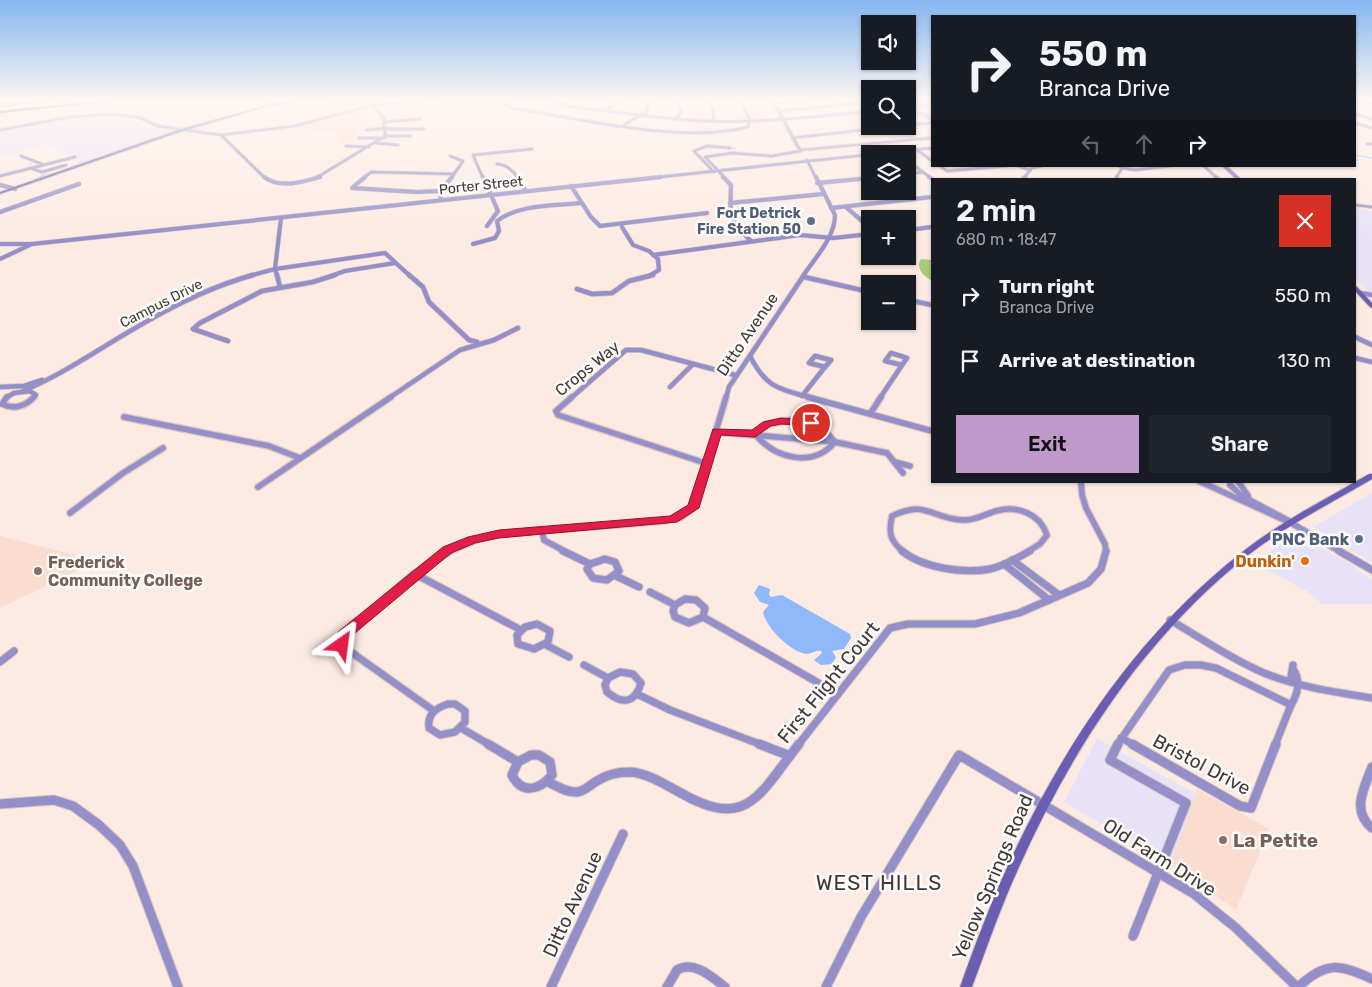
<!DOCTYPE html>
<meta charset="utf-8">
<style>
:root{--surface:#171b24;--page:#20242c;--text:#f1f3f6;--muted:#9ea1a6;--accent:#c099cb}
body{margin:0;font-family:Rubik,sans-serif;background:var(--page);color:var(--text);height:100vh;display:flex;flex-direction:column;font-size:19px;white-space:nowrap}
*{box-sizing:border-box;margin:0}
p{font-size:16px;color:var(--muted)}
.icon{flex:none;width:28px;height:28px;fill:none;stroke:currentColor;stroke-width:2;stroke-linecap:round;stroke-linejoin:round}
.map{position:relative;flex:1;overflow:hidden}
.side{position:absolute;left:931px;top:178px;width:425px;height:305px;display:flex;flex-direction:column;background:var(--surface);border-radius:0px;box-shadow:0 1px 4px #0004}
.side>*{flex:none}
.hud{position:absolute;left:931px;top:15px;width:425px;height:152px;border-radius:0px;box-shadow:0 1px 4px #0004;background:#171b24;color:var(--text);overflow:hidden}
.fabs{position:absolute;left:861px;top:15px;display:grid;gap:10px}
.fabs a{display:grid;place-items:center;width:55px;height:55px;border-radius:0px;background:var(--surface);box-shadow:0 1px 4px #0004;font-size:25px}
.pin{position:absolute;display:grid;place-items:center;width:42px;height:42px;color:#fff;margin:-21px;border:2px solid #fff;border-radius:50%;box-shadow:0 1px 5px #0007}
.me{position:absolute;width:55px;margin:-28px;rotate:31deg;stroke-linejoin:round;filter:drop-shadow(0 0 4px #0008)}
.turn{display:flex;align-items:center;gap:18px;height:105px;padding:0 25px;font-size:22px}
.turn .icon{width:65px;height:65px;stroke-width:2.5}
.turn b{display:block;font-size:35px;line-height:42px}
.lanes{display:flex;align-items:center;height:48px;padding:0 25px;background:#0003;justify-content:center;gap:25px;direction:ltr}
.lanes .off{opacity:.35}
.round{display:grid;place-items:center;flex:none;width:52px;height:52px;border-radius:0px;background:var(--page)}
.summary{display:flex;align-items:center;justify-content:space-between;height:85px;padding:0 25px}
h1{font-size:30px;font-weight:600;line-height:38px}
.cta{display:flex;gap:10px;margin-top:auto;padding:10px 25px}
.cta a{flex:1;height:58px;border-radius:0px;background:var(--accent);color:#111;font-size:20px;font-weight:600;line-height:58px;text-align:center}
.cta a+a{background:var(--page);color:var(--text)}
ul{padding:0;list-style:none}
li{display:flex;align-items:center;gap:15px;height:65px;padding:0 25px}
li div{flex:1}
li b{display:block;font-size:19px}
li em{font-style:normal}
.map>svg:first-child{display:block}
.commercial{fill:#e7e2f8}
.built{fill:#fbddcf}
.green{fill:#aaca7a}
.water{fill:#8fb9fa}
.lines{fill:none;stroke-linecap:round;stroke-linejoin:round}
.stream{stroke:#8fb9fa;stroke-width:1}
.minor-tunnel{stroke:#d7c7c0;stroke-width:2.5;stroke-dasharray:2.5 1;stroke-linecap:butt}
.minor-far5-casing{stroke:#d7c7c0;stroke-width:4}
.minor-far4-casing{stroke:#d7c7c0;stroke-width:5}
.minor-far3-casing{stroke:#d7c7c0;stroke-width:6}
.minor-far2-casing{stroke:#d7c7c0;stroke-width:8}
.minor-far1-casing{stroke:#d7c7c0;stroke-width:9}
.minor-casing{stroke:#d7c7c0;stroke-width:11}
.tertiary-casing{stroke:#d7c7c0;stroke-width:2}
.secondary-casing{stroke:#d7c7c0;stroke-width:2}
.motorway-casing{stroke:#d7c7c0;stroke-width:2}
.minor-far5{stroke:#948fc9;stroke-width:2.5}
.minor-far4{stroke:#948fc9;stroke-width:4}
.minor-far3{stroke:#948fc9;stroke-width:4.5}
.minor-far2{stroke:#948fc9;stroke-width:5.5}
.minor-far1{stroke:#948fc9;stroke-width:7}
.minor{stroke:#948fc9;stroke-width:9}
.tertiary{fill:#948fc9;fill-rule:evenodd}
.secondary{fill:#6a5eb3;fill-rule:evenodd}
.motorway{fill:#3b0491;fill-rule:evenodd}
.route{fill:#e11d48;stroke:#92132f}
.service-dot{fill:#5c6f8a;stroke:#fcfcfc;stroke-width:2}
.food-dot{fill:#e8710a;stroke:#fcfcfc;stroke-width:2}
.education-dot{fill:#8d6e63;stroke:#fcfcfc;stroke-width:2}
.labels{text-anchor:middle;stroke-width:5;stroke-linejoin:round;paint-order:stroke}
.far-street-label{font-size:14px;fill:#413834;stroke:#fcfcfc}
.far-service-label{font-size:14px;font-weight:bold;fill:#4e5e75;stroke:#fcfcfc;text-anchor:end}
.street-label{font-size:16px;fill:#413834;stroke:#fcfcfc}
.service-label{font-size:16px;font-weight:bold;fill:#4e5e75;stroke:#fcfcfc;text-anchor:end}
.food-label{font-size:16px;font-weight:bold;fill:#c56008;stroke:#fcfcfc;text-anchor:end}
.education-label{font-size:16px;font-weight:bold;fill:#785e54;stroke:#fcfcfc;text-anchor:start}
.near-street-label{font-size:19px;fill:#413834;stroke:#fcfcfc}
.near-education-label{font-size:19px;font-weight:bold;fill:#785e54;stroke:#fcfcfc;text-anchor:start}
.near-neighbourhood-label{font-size:21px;letter-spacing:1px;fill:#413834;stroke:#fcfcfc}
</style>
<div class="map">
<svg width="1372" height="987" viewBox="0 0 1372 987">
<rect width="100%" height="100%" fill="#fdebe3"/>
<g class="commercial">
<polygon points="102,115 129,117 149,127 174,131 81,163 52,146 45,145 0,157 0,132 60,119"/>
<polygon points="1355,208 1372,211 1372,292 1368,291 1355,279"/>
<polygon points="1372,493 1372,563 1313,527"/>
<polygon points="1296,533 1353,566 1372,580 1372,604 1322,604 1305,590 1259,565 1267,554"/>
<polygon points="1097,739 1196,794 1171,865 1064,802"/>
</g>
<g class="built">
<polygon points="329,100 388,100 390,101 337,113"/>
<polygon points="351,112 362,114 368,124 357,126 358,136 349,142 338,142 343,137 338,134 318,132 301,127"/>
<polygon points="0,536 75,555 79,570 0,608"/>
<polygon points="1197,789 1269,829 1236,910 1171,865"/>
</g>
<g class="green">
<polygon points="0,100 69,100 0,108"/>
<path d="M921 259 932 260V281C924 276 915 269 921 259Z"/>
</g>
<path class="water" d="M759 585 770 589 769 595 771 597 782 595 850 634 851 638 844 649 832 651 836 657 832 664 821 665 814 660 822 653 821 651C815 650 812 654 806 654 790 651 766 628 763 612L769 605 760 602 754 593Z"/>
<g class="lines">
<g class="stream">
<polyline points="1355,155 1372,158"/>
<polyline points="35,179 46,174"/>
</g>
<polyline class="minor-tunnel" points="730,148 737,149"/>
<defs>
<g id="minor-far5">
<path d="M502 100 505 105 513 108C580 119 683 144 748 127L750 120 743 105"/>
<path d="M554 100 568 106C614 112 659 119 705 121 760 123 815 117 870 111"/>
<polyline points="709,100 714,111 713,121"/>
<polyline points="1355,101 1372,103"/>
<polyline points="774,103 808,100"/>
<polyline points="909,107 932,119"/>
<polyline points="910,107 932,104"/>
<polyline points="606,110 613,106 616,100"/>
<polyline points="779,111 870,102"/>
<polyline points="676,119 681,112 678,100"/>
<polyline points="384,122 420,119"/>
<polyline points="1355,123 1372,128"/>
<polyline points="624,125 647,111 648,100"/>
<polyline points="908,125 932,123"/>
<polyline points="387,129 424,129"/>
<polyline points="366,130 387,128"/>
<polyline points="221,135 265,178"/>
<polyline points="385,136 410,136"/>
<polyline points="359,138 384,138"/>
<polyline points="792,138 899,126"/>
<polyline points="376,143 398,145"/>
<polyline points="1367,144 1372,144"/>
<polyline points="346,146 369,147"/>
<polyline points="916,149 932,161"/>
<polyline points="21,156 42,164"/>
<polyline points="450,156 463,161 454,174"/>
<polyline points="807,160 816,178"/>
<polyline points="908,161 931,178"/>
<path d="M497 164C505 164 514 171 518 178"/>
<polyline points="940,166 947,171 1007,166"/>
<polyline points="1018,166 1030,170"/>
<polyline points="1204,166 1217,178"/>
<polyline points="30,168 42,172 66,165"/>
<polyline points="1122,168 1135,170 1170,166"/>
<polyline points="714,172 694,151 707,146 730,148"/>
<polyline points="908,174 923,172"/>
<polyline points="0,176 75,157"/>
<polyline points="316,178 385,136 384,119 373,105"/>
<polyline points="364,178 371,172 454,174 451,178"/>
<polyline points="483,178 473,155 532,149"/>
<polyline points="650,178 932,148"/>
<polyline points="725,178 705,157 732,153 772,156 801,151"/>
<polyline points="1024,178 1032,168 1042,166"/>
<polyline points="1116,178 1122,168 1119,166"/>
</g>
<g id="minor-far4">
<path d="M264 177C280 189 303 182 320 177"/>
<polyline points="365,177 352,188 416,192 440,191"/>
<polyline points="483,177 498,211 487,226"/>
<polyline points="517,177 526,191"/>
<path d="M723 177 731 185C730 215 728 220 751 241"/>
<polyline points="929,177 932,179"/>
<polyline points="1216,177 1218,179"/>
<polyline points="1023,179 1025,177"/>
<polyline points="1116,179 1117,177"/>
<polyline points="817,183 870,178"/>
<polyline points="0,185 15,189"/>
<polyline points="571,186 591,217 600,226 707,213"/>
<polyline points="440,191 441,200"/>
<polyline points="440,191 452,177"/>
<polyline points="730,203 823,194"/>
<polyline points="846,207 870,228"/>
<polyline points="831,208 932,197"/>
<polyline points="0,212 79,184"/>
<polyline points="622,227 633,245 649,251 658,259 659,270 649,276"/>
<polyline points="908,230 932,227"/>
<polyline points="0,244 32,244 0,259"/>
<polyline points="32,244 661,177"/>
<path d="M473 244 495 238 499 231 497 221C519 204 554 206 581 203"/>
<polyline points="653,255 800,235 833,238 870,234"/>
<polyline points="249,276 275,269 281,218"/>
<polyline points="277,276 275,269 385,253 410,276"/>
<polyline points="331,276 345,271 395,263"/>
<path d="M803 276C815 258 835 237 835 215L816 177"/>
</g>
<g id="minor-far3">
<polyline points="277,275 280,287"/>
<polyline points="409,275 423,287 429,302 469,340 477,342"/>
<polyline points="804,277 870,292"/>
<polyline points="577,289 592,294 612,293 629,281 653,275"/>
<polyline points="1360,293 1372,295"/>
<polyline points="908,300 932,305"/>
<polyline points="1355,337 1372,345"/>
<polyline points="228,341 193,329 200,323 262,291 313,282 335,275"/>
<polygon points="891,353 907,358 902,365 885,361"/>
<path d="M750 356C766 388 779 389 813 398"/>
<polygon points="815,356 831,360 825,367 809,363"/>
<polyline points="1355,358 1372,362"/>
<polyline points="0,387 24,386 42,380"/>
<polyline points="670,387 693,364"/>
<path d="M23 391C66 373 103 346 144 323 178 303 214 286 253 275"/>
<polyline points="802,396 825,367"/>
<polyline points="6,398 14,393 30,391 36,395 33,398"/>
<polyline points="389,398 460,350 494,340 518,328"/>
<polyline points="571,398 626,350 641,350 735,375"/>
<polyline points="726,398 729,387 804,275"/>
<polyline points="880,398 902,365"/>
</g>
<g id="minor-far2">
<path d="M7 397 2 404C14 410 26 406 34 397"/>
<polyline points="572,397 556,411 558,415 708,464"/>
<polyline points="808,397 932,431"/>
<polyline points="870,414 881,397"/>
<polyline points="124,417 269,446 300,458"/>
<path d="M792 420 821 427 835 442C813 468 775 459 755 434L767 424Z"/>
<polyline points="717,432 835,442 887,453 903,473"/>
<polyline points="895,462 910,466"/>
<polyline points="1081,481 1082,495 1086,508 1105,544 1106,552"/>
<polyline points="1199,481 1291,523 1341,552"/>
<polyline points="1238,481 1248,496"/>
<polyline points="1230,485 1242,496 1289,521"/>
<polyline points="258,487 391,397"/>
<polyline points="70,513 123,473 163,448"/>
<polyline points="542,530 544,540 566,552"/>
<polyline points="448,552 476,540 499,534 665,521 681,517 693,508 726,397"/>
<path d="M904 552C890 541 888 533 892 516 927 499 931 519 963 520 975 521 985 514 996 511 1018 505 1040 514 1047 535L1040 544 1027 552"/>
</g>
<g id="minor-far1">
<polyline points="563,551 590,564"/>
<path d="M902 551C923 568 964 574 990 569 1004 566 1017 558 1030 551"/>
<polyline points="1339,551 1372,570"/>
<polygon points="605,559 615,562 619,571 607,580 593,578 587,569 590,564"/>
<polyline points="1012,560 1059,595"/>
<polyline points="1004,564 1049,600"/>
<polyline points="415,574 521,630"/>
<polyline points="616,576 639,587"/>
<polyline points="650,592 675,605"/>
<polygon points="685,599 696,600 705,608 703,617 689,623 675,617 673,611 675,605"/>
<polyline points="703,617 838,694"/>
<path d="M1170 620C1201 638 1231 659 1264 673 1298 687 1335 692 1372 698"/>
<polygon points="537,624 550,631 548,642 534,649 518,644 517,635 525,627"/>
<polyline points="546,645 569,657"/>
<polyline points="0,662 14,651"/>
<polyline points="584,665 608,678"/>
<polyline points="1293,665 1291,677 1297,684"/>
<path d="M620 672 633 674 641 683C635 703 623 705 607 692L605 685 608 678Z"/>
<polyline points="637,694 670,710 762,745"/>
<path d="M448 704H455L465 711V722L455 732 440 735 429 728C427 714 436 708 448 704Z"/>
<polyline points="434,711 344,647 341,642 342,636 414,574 450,551"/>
<polyline points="461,728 490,745"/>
<polyline points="1121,738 1134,745"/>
<polyline points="798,745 890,628 908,624 975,624 1019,613 1088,583 1101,569 1106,551"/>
<path d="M1117 745 1169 670 1185 665H1201L1216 668 1291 705C1298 694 1301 680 1293 669"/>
<polyline points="1275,745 1291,705"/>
</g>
<g id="minor">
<polyline points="488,744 518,762"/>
<polyline points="759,744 790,756"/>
<polyline points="1118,744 1110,760 1186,803 1133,936"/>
<polyline points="1132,744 1240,806 1251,808 1276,744"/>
<path d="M531 755H539L550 762 552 775C540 790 522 795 512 775L518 762Z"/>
<path d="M1372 767C1364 788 1351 811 1372 828"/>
<path d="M548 782C557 786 567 793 577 792 585 791 590 785 597 781 606 775 619 772 630 772 647 773 664 784 679 792 748 832 759 794 799 744"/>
<polyline points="0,804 54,800 73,806 99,825 120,845 133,866 178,987"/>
<polyline points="551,987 623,834"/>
<path d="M667 987 677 970C694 960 712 977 725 987"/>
<polyline points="826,987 861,917 959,755 1194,894 1236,928 1297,987"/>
<path d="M1298 987C1326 962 1338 963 1372 979"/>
</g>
<g id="tertiary">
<polygon points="423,100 431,100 369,107 295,127 221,136 157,127 137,118 112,115 70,118 0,131 0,129 70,116 112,113 139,116 158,125 221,134 295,125 369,105"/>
<polygon points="442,100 479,101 513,100 479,103 443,101"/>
<polygon points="771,100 774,100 801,149 932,137 932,139 800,151 798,150"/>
<polygon points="1355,113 1372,118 1372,120 1355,115"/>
<polygon points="1355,204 1372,206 1372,208 1355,206"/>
</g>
<g id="secondary">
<polygon points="285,100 289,100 180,132 0,194 0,192 178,130"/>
<polygon points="1222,166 1227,166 1241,179 1236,179"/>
<polygon points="1355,286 1357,287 1372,303 1372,308 1370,307 1355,291"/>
<path d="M1369 474H1372V479C1330 504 1285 526 1247 556 1144 638 1072 749 1019 867 1001 906 987 947 972 987H960C975 945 991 902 1010 861 1065 743 1138 634 1241 553 1280 522 1326 499 1369 474Z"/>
</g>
<g id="motorway">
<polygon points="109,100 121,100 0,113 0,111"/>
<polygon points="291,100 299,100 275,105 273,104"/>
</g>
</defs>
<use href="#minor-far5" class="minor-far5-casing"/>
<use href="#minor-far4" class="minor-far4-casing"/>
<use href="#minor-far3" class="minor-far3-casing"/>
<use href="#minor-far2" class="minor-far2-casing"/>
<use href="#minor-far1" class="minor-far1-casing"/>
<use href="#minor" class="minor-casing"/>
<use href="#tertiary" class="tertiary-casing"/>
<use href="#secondary" class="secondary-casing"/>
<use href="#motorway" class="motorway-casing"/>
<use href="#minor-far5" class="minor-far5"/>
<use href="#minor-far4" class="minor-far4"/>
<use href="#minor-far3" class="minor-far3"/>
<use href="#minor-far2" class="minor-far2"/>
<use href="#minor-far1" class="minor-far1"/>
<use href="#minor" class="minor"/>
<use href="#tertiary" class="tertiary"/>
<use href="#secondary" class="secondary"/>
<use href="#motorway" class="motorway"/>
</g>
<linearGradient id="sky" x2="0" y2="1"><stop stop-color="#84b6ef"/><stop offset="0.42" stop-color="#fef6f2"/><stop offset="1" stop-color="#fef6f2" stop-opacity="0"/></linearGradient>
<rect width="1372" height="238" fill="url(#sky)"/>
<polygon class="route" points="781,418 811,420 816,423 811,426 781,424 771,426 755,437 721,435 699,508 677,522 499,538 475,543 451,553 349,638 347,649 342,650 335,645 338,632 443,547 468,537 499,530 670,516 688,505 713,429 752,430 763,422"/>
<g class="service-dot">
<circle cx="811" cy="221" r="5"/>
<circle cx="1359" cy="539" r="5"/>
</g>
<circle class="food-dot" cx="1305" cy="561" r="5"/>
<g class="education-dot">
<circle cx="38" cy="571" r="5"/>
<circle cx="1223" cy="840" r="5"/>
</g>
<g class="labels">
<g class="far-street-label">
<text transform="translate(481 185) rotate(-6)" y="5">Porter Street</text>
<text transform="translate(161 303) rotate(-27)" y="5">Campus Drive</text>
</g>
<g class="far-service-label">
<text x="801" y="218">Fort Detrick<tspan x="801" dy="16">Fire Station 50</tspan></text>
</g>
<g class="street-label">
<text transform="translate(747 334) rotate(-56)" y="6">Ditto Avenue</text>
<text transform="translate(587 368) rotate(-39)" y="6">Crops Way</text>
</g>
<g class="service-label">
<text x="1349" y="545">PNC Bank</text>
</g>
<g class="food-label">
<text x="1295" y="567">Dunkin'</text>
</g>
<g class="education-label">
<text x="48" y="568">Frederick<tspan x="48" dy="18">Community College</tspan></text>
</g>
<g class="near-street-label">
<text transform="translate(828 682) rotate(-51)" y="7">First Flight Court</text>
<text transform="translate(1202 764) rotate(28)" y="7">Bristol Drive</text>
<text transform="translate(1160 857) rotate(32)" y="7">Old Farm Drive</text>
<text transform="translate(992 877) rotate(-67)" y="7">Yellow Springs Road</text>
<text transform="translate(572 904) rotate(-65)" y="7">Ditto Avenue</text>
</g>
<g class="near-education-label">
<text x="1233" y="847">La Petite</text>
</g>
<g class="near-neighbourhood-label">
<text x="879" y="890">WEST HILLS</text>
</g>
</g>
</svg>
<div class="fabs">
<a><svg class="icon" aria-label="sound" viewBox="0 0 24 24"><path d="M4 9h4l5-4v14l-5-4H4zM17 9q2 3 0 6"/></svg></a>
<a><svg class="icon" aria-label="search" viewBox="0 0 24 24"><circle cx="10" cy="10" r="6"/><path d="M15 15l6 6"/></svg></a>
<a><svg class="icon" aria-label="layers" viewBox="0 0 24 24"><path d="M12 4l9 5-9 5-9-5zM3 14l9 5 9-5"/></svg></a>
<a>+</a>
<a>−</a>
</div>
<div class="pin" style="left:811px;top:423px;background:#d93025"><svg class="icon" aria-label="arrive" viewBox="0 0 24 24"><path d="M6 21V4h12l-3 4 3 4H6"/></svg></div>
<svg class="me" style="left:342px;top:645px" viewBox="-20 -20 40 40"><path d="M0-17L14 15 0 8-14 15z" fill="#e11d48" stroke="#fff" stroke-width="4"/></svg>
<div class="hud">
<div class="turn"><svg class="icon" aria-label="right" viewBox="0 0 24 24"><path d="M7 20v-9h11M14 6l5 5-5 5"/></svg><div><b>550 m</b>Branca Drive</div></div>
<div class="lanes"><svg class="icon off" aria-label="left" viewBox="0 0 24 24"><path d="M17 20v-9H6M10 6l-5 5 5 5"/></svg><svg class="icon off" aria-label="ahead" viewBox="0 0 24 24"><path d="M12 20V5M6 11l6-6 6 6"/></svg><svg class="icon" aria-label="right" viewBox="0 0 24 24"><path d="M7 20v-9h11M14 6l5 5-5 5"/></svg></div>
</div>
<section class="side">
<div class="summary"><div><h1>2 min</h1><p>680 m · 18:47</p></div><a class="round" style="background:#d93025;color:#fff"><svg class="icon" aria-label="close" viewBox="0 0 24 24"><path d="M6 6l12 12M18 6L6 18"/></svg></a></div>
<ul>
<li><svg class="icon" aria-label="right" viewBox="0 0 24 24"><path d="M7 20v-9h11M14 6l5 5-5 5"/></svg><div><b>Turn right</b><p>Branca Drive</p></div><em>550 m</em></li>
<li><svg class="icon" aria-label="arrive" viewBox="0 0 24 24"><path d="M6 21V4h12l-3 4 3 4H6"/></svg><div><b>Arrive at destination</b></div><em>130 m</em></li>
</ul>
<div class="cta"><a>Exit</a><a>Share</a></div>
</section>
</div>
